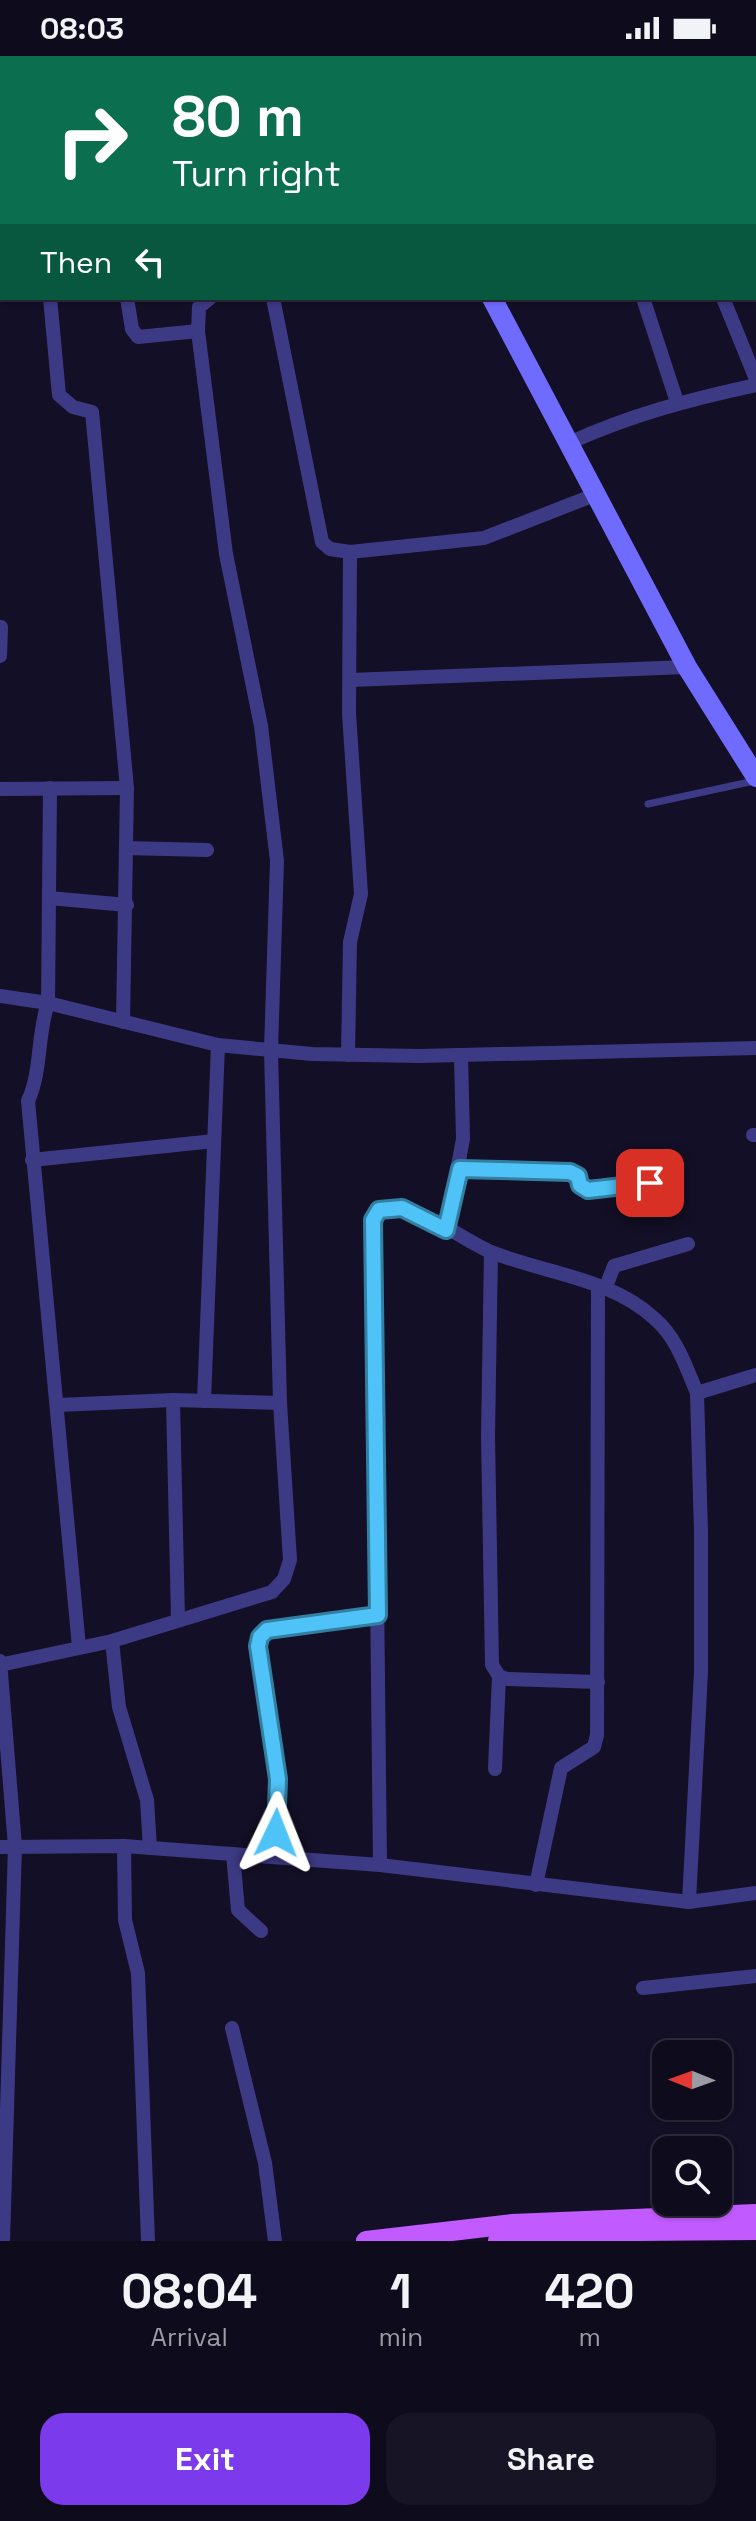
<!DOCTYPE html>
<style>
:root{--surface:#0e0b1c;--page:#171425;--text:#f1f3f6;--muted:#9b9ba3;--line:#2e2b3b;--accent:#7c3aed}
body{margin:0;font-family:"Space Grotesk",sans-serif;background:var(--page);color:var(--text);height:100vh;display:flex;flex-direction:column;font-size:30px;white-space:nowrap}
*{box-sizing:border-box;margin:0}
p{font-size:26px;color:var(--muted)}
.icon{flex:none;width:44px;height:44px;fill:none;stroke:currentColor;stroke-width:2;stroke-linecap:round;stroke-linejoin:round}
.map{position:relative;height:2185px;overflow:hidden}
.panel{display:flex;flex-direction:column;background:var(--surface);flex:1}
.panel>*{flex:none}
.hud{position:absolute;left:0px;top:0px;width:756px;height:244px;box-shadow:0 2px 6px #0004,0 0 0 2px var(--line);background:#0b6e4f;color:#fff;overflow:hidden}
.needle{width:52px;rotate:271deg}
.fabs{position:absolute;left:652px;top:1984px;display:grid;gap:16px}
.fabs a{display:grid;place-items:center;width:80px;height:80px;border-radius:16px;background:var(--surface);box-shadow:0 2px 6px #0004,0 0 0 2px var(--line);font-size:40px}
.pin{position:absolute;display:grid;place-items:center;width:68px;height:68px;color:#fff;margin:-34px;border-radius:16px;box-shadow:0 4px 12px #0006}
.me{position:absolute;width:88px;margin:-44px;rotate:2deg;stroke-linejoin:round;filter:drop-shadow(0 0 6px #0008)}
.turn{display:flex;align-items:center;gap:28px;height:168px;padding:0 40px;font-size:36px}
.turn .icon{width:104px;height:104px;stroke-width:2.5}
.turn b{display:block;font-size:56px;line-height:68px}
.then{display:flex;align-items:center;height:76px;padding:0 40px;background:#0003;gap:16px;font-size:30px}
.eta{display:flex;justify-content:space-evenly;align-items:center;height:136px;text-align:center}
.eta b{font-size:48px;font-weight:700;line-height:56px}
.action{display:flex;gap:16px;margin-top:auto;padding:16px 40px}
.action a{flex:1;height:92px;border-radius:24px;background:var(--accent);color:#fff;font-size:32px;font-weight:700;line-height:92px;text-align:center}
.action a+a{background:var(--page);color:var(--text)}
.status{display:flex;justify-content:space-between;align-items:center;height:56px;padding:0 40px;background:var(--surface);direction:ltr}
.status svg{height:22px;fill:currentColor}
.map>svg:first-child{display:block}
.lines{fill:none;stroke-linecap:round;stroke-linejoin:round}
.lane{stroke:#3d3a85;stroke-width:7}
.street{stroke:#3d3a85;stroke-width:14}
.secondary{stroke:#6f6bff;stroke-width:20}
.primary{stroke:#c25bff;stroke-width:20}
.route-casing{stroke:#337fa1;stroke-width:20}
.route{stroke:#4fc3f7;stroke-width:14}
</style>
<div class="status"><b>08:03</b><svg viewBox="0 0 49 12"><path d="M0 12V9h3v3zM5 12V6h3v6zM10 12V3h3v9zM15 12V0h3v12zM26 1h20v11H26zM47 4h2v5h-2z"/></svg></div>
<div class="map">
<svg width="756" height="2185" viewBox="0 0 756 2185">
<rect width="100%" height="100%" fill="#130f26"/>
<g class="lines">
<polyline class="lane" points="648,748 754,725"/>
<g class="street">
<polyline points="20,0 21,2"/>
<polyline points="95,0 95,2"/>
<polyline points="640,0 641,2"/>
<polyline points="50,242 59,339 73,351 92,356 93,366 127,732 123,966"/>
<polyline points="127,242 132,273 138,281 198,275"/>
<polyline points="273,242 322,486 330,493 350,496 484,482 597,438"/>
<polyline points="643,242 677,346"/>
<polyline points="723,242 756,323"/>
<path d="M569 387C630 359 691 343 756 329"/>
<polyline points="0,600 1,571"/>
<polyline points="350,624 687,611"/>
<path d="M50 732 48 947C37 979 42 1014 28 1045L79 1591"/>
<polyline points="0,733 127,732"/>
<polyline points="126,792 207,794"/>
<polyline points="49,842 127,849"/>
<polyline points="0,940 48,947 218,989 312,998 419,1000 756,992"/>
<polyline points="348,999 350,886 361,838 349,657 350,496"/>
<polyline points="753,1079 756,1079"/>
<polyline points="32,1104 214,1085"/>
<polyline points="460,1113 570,1116 578,1120 583,1133 588,1134 650,1127"/>
<polyline points="446,1174 463,1083 461,1000"/>
<polyline points="491,1196 488,1380 492,1609 499,1620 507,1623 598,1626"/>
<polyline points="605,1233 614,1210 688,1188"/>
<polyline points="173,1344 178,1564"/>
<polyline points="204,1345 218,989"/>
<polyline points="58,1349 173,1344 280,1347"/>
<polyline points="112,1585 119,1651 147,1744 150,1792"/>
<polyline points="0,1605 15,1790 3,2185"/>
<polyline points="0,1609 112,1585 272,1536 284,1523 290,1504 280,1347 271,994 277,805 261,670 226,498 198,275 199,251 210,242"/>
<polyline points="495,1713 499,1620"/>
<polyline points="124,1790 125,1864 138,1917 148,2185"/>
<polyline points="0,1791 124,1790 380,1809 689,1846 756,1837"/>
<polyline points="233,1798 238,1854 261,1875"/>
<polyline points="275,1801 278,1723 258,1590 260,1581 267,1574 378,1559"/>
<path d="M380 1809 373 1164 379 1154C412 1142 460 1183 491 1196 544 1217 611 1222 655 1263 677 1282 686 1311 697 1337L756 1319"/>
<polyline points="536,1829 561,1712 594,1691 597,1679 598,1230"/>
<polyline points="689,1846 701,1616 701,1476 697,1337"/>
<polyline points="643,1932 756,1920"/>
<polyline points="232,1972 265,2107 275,2185"/>
</g>
<g class="secondary">
<polyline points="361,0 362,2"/>
<polyline points="492,242 687,611 756,721"/>
</g>
<g class="primary">
<polyline points="366,2185 512,2168 756,2158"/>
<polyline points="498,2185 636,2175 756,2174"/>
</g>
</g>
<g class="lines">
<defs>
<polyline id="route" points="276,1777 278,1723 258,1590 260,1581 267,1574 378,1559 373,1164 379,1154 402,1152 446,1174 460,1113 570,1116 578,1120 580,1129 588,1134 650,1127"/>
</defs>
<use href="#route" class="route-casing"/>
<use href="#route" class="route"/>
</g>
</svg>
<div class="fabs">
<a><svg class="needle" viewBox="-14 -14 28 28"><path d="M0-13l5 13h-10z" fill="#e53935"/><path d="M0 13l5-13h-10z" fill="#9b9ba3"/></svg></a>
<a><svg class="icon" aria-label="search" viewBox="0 0 24 24"><circle cx="10" cy="10" r="6"/><path d="M15 15l6 6"/></svg></a>
</div>
<div class="pin" style="left:650px;top:1127px;background:#d93025"><svg class="icon" aria-label="arrive" viewBox="0 0 24 24"><path d="M6 21V4h12l-3 4 3 4H6"/></svg></div>
<svg class="me" style="left:276px;top:1777px" viewBox="-20 -20 40 40"><path d="M0-17L14 15 0 8-14 15z" fill="#4fc3f7" stroke="#fff" stroke-width="4"/></svg>
<div class="hud">
<div class="turn"><svg class="icon" aria-label="right" viewBox="0 0 24 24"><path d="M7 20v-9h11M14 6l5 5-5 5"/></svg><div><b>80 m</b>Turn right</div></div>
<div class="then">Then<svg class="icon" aria-label="left" viewBox="0 0 24 24"><path d="M17 20v-9H6M10 6l-5 5 5 5"/></svg></div>
</div>
</div>
<section class="panel">
<div class="eta">
<div><b>08:04</b><p>Arrival</p></div>
<div><b>1</b><p>min</p></div>
<div><b>420</b><p>m</p></div>
</div>
<div class="action"><a>Exit</a><a>Share</a></div>
</section>
